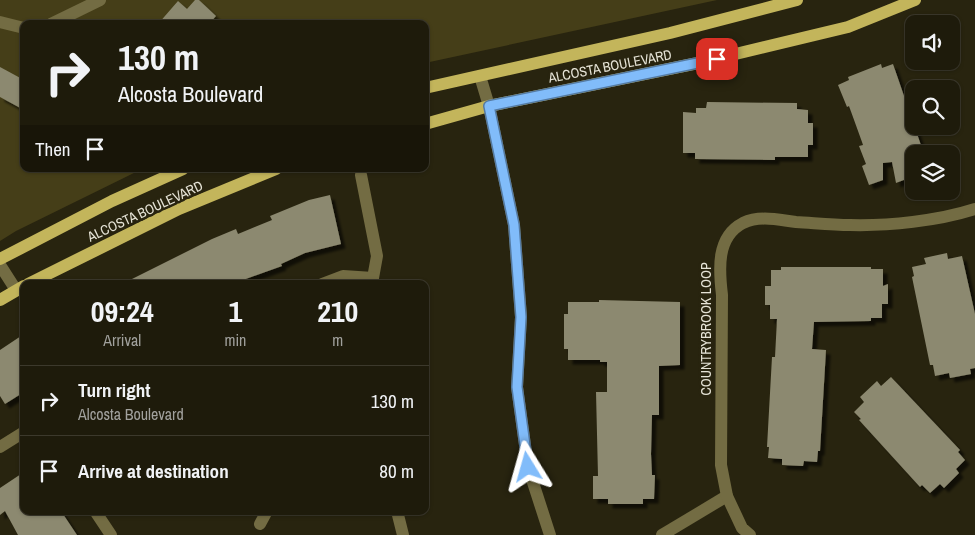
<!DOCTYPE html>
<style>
:root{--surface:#1e1b0b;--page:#2b2819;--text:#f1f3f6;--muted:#a1a19d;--line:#3c392c}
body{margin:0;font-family:"Archivo Narrow",sans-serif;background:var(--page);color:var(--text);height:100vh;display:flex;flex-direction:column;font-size:19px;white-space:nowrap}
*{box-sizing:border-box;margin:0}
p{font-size:16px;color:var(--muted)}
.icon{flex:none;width:28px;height:28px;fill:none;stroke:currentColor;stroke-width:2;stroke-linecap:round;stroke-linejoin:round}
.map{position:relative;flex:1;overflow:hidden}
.drawer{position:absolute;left:20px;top:280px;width:409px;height:235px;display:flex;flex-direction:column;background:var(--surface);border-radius:10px;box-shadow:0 1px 4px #0004,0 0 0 1px var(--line)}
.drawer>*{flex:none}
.banner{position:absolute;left:20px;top:20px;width:409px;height:152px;border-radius:10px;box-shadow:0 1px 4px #0004,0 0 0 1px var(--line);background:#1e1b0b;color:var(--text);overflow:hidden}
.fabs{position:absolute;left:905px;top:15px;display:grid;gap:10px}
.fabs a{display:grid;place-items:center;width:55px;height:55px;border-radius:10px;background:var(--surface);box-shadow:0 1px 4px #0004,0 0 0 1px var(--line);font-size:25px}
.pin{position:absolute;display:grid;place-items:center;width:42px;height:42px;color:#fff;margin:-21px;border-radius:10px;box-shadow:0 2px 8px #0006}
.me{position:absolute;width:55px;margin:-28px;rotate:352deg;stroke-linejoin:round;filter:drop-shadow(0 0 4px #0008)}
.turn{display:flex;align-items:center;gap:18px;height:105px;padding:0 15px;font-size:22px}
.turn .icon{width:65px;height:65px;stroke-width:2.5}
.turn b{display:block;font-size:35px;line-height:42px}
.then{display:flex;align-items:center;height:48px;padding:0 15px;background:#0003;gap:10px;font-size:19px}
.eta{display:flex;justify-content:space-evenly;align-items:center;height:85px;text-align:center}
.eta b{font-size:30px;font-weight:700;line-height:35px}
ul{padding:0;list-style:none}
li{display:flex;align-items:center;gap:15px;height:70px;padding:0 15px;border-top:1px solid var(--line)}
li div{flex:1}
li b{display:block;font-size:19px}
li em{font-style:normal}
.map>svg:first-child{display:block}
.green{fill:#453e18}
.building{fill:#8c8970;filter:url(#shadow)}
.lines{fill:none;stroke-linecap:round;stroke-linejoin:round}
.minor{stroke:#736c43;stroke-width:12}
.major{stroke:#c3b55b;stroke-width:12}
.route-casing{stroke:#547aa2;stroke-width:12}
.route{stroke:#81bcfa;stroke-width:9}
.labels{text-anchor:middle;stroke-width:5;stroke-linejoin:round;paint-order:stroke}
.street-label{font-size:14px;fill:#e5e3d6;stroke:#28240f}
</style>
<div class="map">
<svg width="975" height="535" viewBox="0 0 975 535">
<defs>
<filter id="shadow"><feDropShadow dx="4.5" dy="4.5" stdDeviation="1" flood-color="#0009"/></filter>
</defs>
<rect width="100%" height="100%" fill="#28240f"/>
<polygon class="green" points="0,0 717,0 425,63 425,24 24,24 24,169 142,169 16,231 0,241"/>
<g class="building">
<polygon points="195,0 199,0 216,16 209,24 158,24 178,1 187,9"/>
<polygon points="881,64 882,68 893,64 924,154 914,154 914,176 896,183 892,162 883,163 883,180 869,185 862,166 866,164 859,146 863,145 862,142 849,106 847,107 838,85 849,80 848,77"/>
<polygon points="0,67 24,80 24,110 0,97"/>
<polygon points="707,102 797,103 797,109 808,110 808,123 813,123 813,145 808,145 808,157 775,157 775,160 695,159 695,153 683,153 683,112 696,113 696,108 706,108"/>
<polygon points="330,195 341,244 305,253 281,264 282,266 232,284 122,284 212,239 236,229 238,234 272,220 270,216 309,200"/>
<polygon points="947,253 948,259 962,256 975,314 975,368 970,369 971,374 950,378 949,373 935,376 933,365 930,365 912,277 914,276 912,267 926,264 924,258"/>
<polygon points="781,267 871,267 871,269 883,269 883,286 888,284 888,304 882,304 882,318 871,318 871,321 814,322 812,349 826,350 820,451 818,451 817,462 804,461 803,466 782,465 782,459 768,458 769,447 767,447 772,357 775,357 777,319 770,319 770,305 765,305 765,286 771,286 771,270 781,270"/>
<polygon points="599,300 680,302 680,365 659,366 659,415 652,415 651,454 652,475 655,475 654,499 643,499 643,504 608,504 608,499 593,499 593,476 598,476 596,392 607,392 607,362 600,362 600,360 568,360 568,349 564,349 564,314 568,314 568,302 599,302"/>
<polygon points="24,334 24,392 5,404 0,396 0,350"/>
<polygon points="891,377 960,450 958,452 965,460 956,469 959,473 944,488 940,484 930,493 922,485 920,487 859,420 861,419 854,412 864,402 860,397 877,381 881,386"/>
<polygon points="24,472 24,511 61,511 77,535 18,535 5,511 0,515 0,488"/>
</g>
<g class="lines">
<g class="minor">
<polyline points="0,22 24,28"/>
<polyline points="51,24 100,0"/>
<polyline points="480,76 489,106 514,225 521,317 517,387 528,467 550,535"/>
<polyline points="361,175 377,256 373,278"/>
<polyline points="0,265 16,290"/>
<polyline points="322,284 343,276 373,278 373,284"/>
<polyline points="0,447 24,432"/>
<polyline points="95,511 111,535"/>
<polyline points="397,511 403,535"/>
<polyline points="260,524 267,511"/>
<polyline points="662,535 727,496"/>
<path d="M750 535 742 528 727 496 721 465 722 295C719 270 716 237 743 223 760 215 779 220 796 222 814 223 832 225 850 225 888 226 938 221 975 209"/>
</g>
<g class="major">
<polyline points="425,88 670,33 797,0"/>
<polyline points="425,124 489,106 698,63 848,27 915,0"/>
<polyline points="0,259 112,201 183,169"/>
<polyline points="28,284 179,209 276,169"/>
<polyline points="0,300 24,286"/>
</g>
</g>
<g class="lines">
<defs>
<polyline id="route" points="528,467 517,387 521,317 514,225 489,106 717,59"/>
</defs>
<use href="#route" class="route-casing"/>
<use href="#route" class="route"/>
</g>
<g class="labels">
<g class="street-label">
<text transform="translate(610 66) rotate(-11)" y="5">ALCOSTA BOULEVARD</text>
<text transform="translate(145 211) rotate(-25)" y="5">ALCOSTA BOULEVARD</text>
<text transform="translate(706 329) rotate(-90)" y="5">COUNTRYBROOK LOOP</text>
</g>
</g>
</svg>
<div class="fabs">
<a><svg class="icon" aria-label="sound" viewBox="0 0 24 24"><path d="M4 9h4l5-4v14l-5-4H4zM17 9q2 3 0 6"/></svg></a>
<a><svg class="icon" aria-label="search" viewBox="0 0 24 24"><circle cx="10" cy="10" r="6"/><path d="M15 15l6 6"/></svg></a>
<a><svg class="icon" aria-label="layers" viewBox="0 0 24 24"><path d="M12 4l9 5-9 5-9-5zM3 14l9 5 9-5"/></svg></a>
</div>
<div class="pin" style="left:717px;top:59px;background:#d93025"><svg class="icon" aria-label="arrive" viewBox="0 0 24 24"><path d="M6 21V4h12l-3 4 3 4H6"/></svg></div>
<svg class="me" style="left:528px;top:467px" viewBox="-20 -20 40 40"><path d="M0-17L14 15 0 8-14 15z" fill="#81bcfa" stroke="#fff" stroke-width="4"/></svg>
<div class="banner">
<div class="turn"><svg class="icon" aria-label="right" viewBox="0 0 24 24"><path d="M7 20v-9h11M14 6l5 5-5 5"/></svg><div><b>130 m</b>Alcosta Boulevard</div></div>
<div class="then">Then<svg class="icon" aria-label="arrive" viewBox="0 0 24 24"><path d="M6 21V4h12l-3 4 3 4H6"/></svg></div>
</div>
<section class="drawer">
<div class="eta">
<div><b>09:24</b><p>Arrival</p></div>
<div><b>1</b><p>min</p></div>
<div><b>210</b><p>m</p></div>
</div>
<ul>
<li><svg class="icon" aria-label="right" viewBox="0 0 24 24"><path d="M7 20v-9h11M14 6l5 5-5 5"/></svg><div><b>Turn right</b><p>Alcosta Boulevard</p></div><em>130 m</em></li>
<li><svg class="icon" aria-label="arrive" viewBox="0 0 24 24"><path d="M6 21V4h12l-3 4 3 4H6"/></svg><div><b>Arrive at destination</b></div><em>80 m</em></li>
</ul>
</section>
</div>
